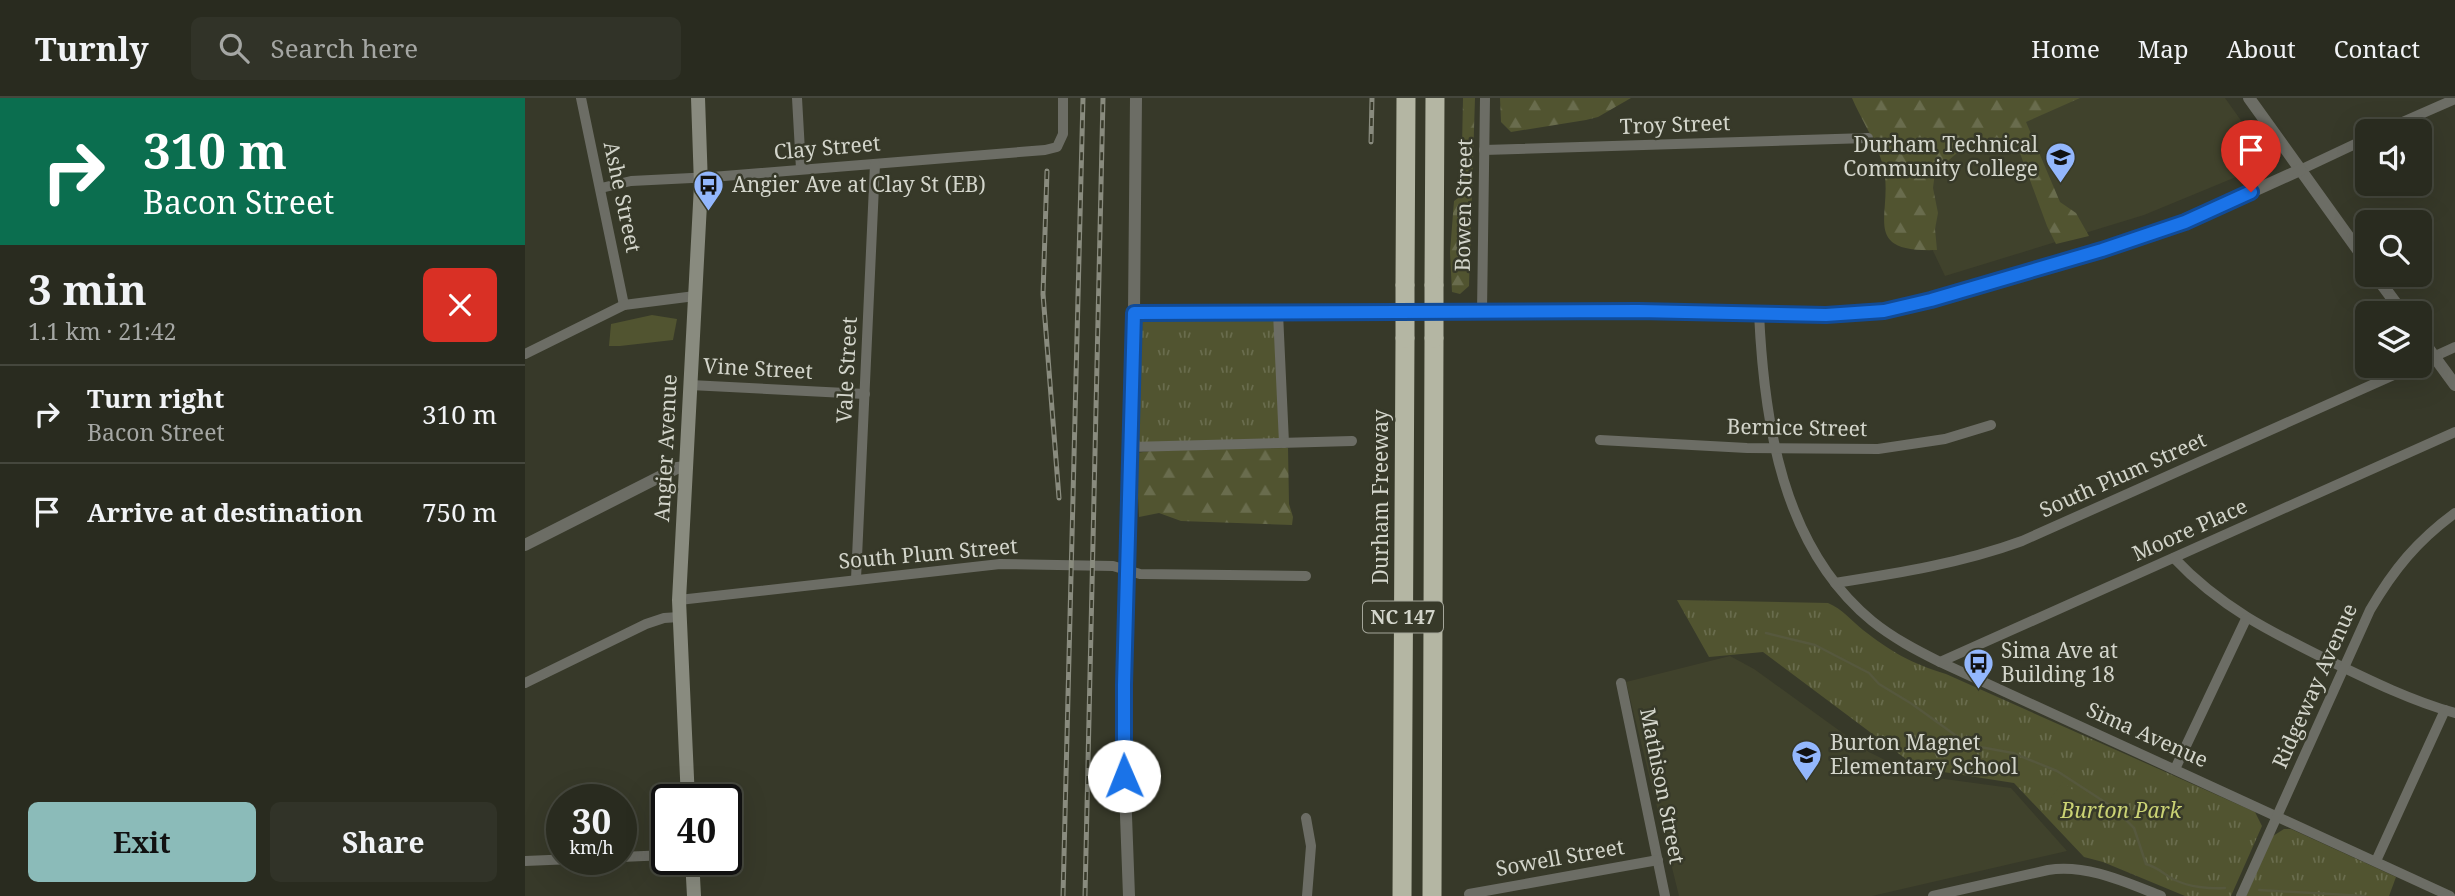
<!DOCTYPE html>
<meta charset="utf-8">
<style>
:root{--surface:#292b1f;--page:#313328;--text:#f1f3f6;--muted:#a5a7a4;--line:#45473d;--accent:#8bbbb9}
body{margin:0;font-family:"Noto Serif",serif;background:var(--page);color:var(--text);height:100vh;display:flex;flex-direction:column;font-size:26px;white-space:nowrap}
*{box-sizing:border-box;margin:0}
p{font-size:23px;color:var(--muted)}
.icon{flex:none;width:38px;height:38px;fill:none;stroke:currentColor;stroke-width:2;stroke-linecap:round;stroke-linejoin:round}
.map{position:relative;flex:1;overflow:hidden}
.sheet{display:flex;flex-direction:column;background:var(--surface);width:525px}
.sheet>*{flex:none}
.top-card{background:#0b6e4f;color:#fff;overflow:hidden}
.buttons{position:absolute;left:1830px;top:21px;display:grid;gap:14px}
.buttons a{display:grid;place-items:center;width:77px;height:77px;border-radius:10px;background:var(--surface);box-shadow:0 7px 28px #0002,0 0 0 2px var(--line);font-size:35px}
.speed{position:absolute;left:21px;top:686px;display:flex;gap:14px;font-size:35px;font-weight:700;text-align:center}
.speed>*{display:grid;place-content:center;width:91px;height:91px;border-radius:50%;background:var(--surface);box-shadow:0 7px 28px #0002,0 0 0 2px var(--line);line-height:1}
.speed small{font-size:18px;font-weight:400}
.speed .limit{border:4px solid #111;border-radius:10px;background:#fff;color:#111}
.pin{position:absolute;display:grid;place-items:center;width:60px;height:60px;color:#fff;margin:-72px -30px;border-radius:50% 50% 50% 0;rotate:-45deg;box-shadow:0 0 7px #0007}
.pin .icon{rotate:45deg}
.me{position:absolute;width:77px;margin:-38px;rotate:359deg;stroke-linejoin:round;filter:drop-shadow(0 0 5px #0008)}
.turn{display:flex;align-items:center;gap:24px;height:147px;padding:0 28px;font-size:32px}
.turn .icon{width:91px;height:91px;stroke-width:2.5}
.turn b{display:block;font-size:49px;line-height:60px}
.round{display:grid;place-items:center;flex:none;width:74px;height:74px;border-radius:10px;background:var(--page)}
.overview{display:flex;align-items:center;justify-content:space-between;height:119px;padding:0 28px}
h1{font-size:42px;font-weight:700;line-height:52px}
.button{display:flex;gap:14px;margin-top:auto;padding:14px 28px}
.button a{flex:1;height:80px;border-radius:10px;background:var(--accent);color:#111;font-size:28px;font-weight:700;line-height:80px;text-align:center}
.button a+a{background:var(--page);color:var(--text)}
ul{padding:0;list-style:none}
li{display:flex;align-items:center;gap:21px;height:98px;padding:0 28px;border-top:2px solid var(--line)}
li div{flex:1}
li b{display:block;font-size:26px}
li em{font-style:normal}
header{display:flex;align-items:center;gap:42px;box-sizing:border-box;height:98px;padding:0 35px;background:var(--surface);border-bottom:2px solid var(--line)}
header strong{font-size:33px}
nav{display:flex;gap:38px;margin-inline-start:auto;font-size:24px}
.search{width:490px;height:63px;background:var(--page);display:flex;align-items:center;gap:18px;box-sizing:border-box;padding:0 24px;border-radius:10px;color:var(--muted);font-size:26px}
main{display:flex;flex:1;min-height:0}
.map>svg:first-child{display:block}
.built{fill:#40422c}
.grass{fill:url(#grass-tufts)}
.forest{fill:url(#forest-firs)}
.garden{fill:#515430}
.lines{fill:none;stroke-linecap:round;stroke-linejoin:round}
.stream{stroke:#56583d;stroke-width:2.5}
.minor{stroke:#6c6d65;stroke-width:10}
.tertiary{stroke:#6c6d65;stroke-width:12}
.secondary{stroke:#898b7f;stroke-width:14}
.motorway{stroke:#b4b6a3;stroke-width:19}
.rail-casing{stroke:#898b7e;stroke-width:5}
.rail{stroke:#373929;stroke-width:2.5;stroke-dasharray:8;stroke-linecap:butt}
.motorway-bridge{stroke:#b4b6a3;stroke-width:19}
.route-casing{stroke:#114b97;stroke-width:18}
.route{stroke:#1a73e8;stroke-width:12}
.labels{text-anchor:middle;stroke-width:5;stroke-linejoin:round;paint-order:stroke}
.shield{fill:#373929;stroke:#a4a69a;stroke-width:2}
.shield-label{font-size:19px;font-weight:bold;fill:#d3d5cb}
.street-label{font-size:21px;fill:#d3d5cb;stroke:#373929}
.poi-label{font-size:21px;fill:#d3d5cb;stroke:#373929;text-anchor:start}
.park-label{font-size:21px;font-style:italic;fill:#cad274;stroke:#373929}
</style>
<header>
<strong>Turnly</strong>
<div class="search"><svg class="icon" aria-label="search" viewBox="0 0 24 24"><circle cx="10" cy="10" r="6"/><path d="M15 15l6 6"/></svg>Search here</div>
<nav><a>Home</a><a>Map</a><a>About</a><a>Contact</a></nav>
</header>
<main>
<section class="sheet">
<div class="top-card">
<div class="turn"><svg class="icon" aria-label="right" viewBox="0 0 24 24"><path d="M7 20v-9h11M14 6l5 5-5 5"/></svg><div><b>310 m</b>Bacon Street</div></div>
</div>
<div class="overview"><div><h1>3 min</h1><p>1.1 km · 21:42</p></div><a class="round" style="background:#d93025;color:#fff"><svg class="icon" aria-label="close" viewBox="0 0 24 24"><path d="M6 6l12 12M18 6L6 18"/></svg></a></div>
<ul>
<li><svg class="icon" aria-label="right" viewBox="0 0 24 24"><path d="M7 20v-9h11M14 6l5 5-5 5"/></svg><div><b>Turn right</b><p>Bacon Street</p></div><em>310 m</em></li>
<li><svg class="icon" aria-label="arrive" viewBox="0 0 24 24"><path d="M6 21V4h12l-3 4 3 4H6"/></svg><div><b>Arrive at destination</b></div><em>750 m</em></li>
</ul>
<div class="button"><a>Exit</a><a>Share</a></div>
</section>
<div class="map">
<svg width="1930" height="798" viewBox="0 0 1930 798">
<defs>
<pattern id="grass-tufts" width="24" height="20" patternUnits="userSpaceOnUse" patternTransform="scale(1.75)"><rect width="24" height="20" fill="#515430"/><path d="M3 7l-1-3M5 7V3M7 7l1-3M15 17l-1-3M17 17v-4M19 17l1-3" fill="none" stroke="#696c4d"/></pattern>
<pattern id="forest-firs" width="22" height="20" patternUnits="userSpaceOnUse" patternTransform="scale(1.75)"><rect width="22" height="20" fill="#515430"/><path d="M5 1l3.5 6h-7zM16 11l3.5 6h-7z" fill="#696c4d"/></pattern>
</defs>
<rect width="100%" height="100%" fill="#373929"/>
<g class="built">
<polygon points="1335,0 1700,0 1737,52 1739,61 1735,68 1728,72 1619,117 1420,178"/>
<polygon points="1205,558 1229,571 1344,654 1390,677 1486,690 1542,753 1347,798 1154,798 1101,584"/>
</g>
<g class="grass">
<polygon points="611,217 749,218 756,342 608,346"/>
<path d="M1152 502 1303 505C1317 511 1326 522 1338 532 1365 553 1387 566 1421 576L1730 714 1737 728 1706 798H1660L1578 764 1559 759 1489 685 1393 670 1238 554 1184 559Z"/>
<polygon points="1759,731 1766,731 1871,779 1864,798 1721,798 1748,738"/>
</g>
<g class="forest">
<polygon points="938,0 950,0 944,188 935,196 927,194 925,154 929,103 936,98"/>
<polygon points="975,0 1106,0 1073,19 1061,22 986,34 976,24"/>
<path d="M1327 0H1555L1501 24 1535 104 1551 115 1564 138 1531 146 1522 128 1492 47 1480 39 1439 49 1410 74 1408 90 1413 115 1410 131 1412 152C1330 155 1372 113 1357 64 1350 42 1336 21 1327 0Z"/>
<polygon points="763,350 764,406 768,419 767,427 656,423 634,415 614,419 611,355 633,352"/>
</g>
<g class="garden">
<polygon points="127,217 152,221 148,242 95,248 84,248 86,226"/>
<polygon points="1538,684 1566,707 1553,722 1526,700"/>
</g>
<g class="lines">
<g class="stream">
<path d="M1241 535 1290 547 1344 575 1354 586 1387 606 1444 647 1488 655 1532 673 1589 710 1609 730 1621 766C1635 770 1639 777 1650 782 1664 789 1685 791 1700 790"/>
<polyline points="1734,792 1840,798"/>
</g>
<g class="minor">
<polyline points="56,0 99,207"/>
<polyline points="272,0 276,71"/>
<polyline points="1857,33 1930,1"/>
<polyline points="959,52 1343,40"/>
<polyline points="1775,72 1843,40"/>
<polyline points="76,90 106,83 187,79 520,52 532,49 538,36 538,0"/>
<polyline points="957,214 960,0"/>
<polyline points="753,215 759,345"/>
<path d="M1234 215C1239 324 1257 449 1347 523 1368 540 1391 552 1415 564L1925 798"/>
<polyline points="0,256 99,207 170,198"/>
<polyline points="1895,265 1930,249"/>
<polyline points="165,287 340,296"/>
<polyline points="1075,342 1222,350 1353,351 1420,341 1466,327"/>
<polyline points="605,349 827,343"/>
<path d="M1649 460C1695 509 1746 534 1805 563 1846 583 1887 603 1930 615"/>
<polyline points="331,481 350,66"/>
<path d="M1310 485C1374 475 1437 465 1497 443L1889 268"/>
<polyline points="154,502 475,466 588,468 615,476 781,478"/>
<polyline points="1415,564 1930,334"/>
<polyline points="0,585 121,526 139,520 154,519"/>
<polyline points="1096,585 1140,798"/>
<polyline points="1650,671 1721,521"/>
<polyline points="781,720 786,748 782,798"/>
<polyline points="96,759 142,757"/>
<polyline points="0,763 48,761"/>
<polyline points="1851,763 1920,612"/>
<polyline points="944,796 1133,762"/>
<path d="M1408 798 1523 772C1562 766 1600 784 1636 798"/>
<path d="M1716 798 1845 512C1869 471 1892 443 1930 415"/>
</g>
<g class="tertiary">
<polyline points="1724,0 1843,166"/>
<polyline points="1850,177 1878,215"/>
<polyline points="609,214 1113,213 1301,217 1359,213 1406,202 1577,152 1660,124 1775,72"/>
<polyline points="1895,239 1930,287"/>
<polyline points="0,447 152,370 161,369"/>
<polyline points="604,798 598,637 609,214 611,0"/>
</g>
<g class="secondary">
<polyline points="163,702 154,502 176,87 173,0"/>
<polyline points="167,761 169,798"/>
</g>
<g class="motorway">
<polyline points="880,187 881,0"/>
<polyline points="909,187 910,0"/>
<polyline points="877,798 880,240"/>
<polyline points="907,798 909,240"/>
</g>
<defs>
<g id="rail">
<polyline points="846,44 847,0"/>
<polyline points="522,73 518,196 534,400"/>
<polyline points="538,798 558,0"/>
<polyline points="560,798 578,0"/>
</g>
</defs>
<use href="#rail" class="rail-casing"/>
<use href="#rail" class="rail"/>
<g class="motorway-bridge">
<polyline points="880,240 880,187"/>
<polyline points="909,240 909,187"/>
</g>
</g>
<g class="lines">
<defs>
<polyline id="route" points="599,678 599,587 609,215 1113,213 1301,217 1359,213 1406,202 1577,152 1660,124 1726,94"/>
</defs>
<use href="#route" class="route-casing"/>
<use href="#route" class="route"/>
</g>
<defs>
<symbol id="university-pin" viewBox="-11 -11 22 30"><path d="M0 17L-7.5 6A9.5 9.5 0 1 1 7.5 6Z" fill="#93b7fd" stroke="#373929"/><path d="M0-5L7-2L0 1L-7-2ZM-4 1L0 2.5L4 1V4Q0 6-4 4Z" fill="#111"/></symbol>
<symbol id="bus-pin" viewBox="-11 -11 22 30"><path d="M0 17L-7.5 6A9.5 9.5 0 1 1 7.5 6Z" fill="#93b7fd" stroke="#373929"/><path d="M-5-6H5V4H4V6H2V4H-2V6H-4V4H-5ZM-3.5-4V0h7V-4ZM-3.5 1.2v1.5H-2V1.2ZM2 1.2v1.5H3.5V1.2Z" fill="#111"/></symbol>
<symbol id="school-pin" viewBox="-11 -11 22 30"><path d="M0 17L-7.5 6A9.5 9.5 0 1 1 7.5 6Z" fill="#93b7fd" stroke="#373929"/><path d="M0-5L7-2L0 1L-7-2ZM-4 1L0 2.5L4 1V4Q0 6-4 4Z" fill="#111"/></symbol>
</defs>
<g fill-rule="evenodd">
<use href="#university-pin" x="1518" y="42" width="35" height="47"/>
<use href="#bus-pin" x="166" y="70" width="35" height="47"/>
<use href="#bus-pin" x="1436" y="548" width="35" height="47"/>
<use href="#school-pin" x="1264" y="640" width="35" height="47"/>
</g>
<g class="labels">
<rect class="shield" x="838" y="503.5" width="80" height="31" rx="5"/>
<g class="shield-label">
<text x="878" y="526">NC 147</text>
</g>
<g class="street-label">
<text transform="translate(1150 27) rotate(-2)" y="7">Troy Street</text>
<text transform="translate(302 50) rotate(-5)" y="7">Clay Street</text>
<text transform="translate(97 99) rotate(78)" y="7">Ashe Street</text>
<text transform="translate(939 107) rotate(-89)" y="7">Bowen Street</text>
<text transform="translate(233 271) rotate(3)" y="7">Vine Street</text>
<text transform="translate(322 272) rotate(-87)" y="7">Vale Street</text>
<text transform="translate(1272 330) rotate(1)" y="7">Bernice Street</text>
<text transform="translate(141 350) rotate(-87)" y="7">Angier Avenue</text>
<text transform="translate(1598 377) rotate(-24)" y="7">South Plum Street</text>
<text transform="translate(856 399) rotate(-90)" y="7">Durham Freeway</text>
<text transform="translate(1665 432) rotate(-24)" y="7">Moore Place</text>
<text transform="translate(403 456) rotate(-5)" y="7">South Plum Street</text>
<text transform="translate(1790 588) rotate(-66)" y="7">Ridgeway Avenue</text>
<text transform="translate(1622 637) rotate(24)" y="7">Sima Avenue</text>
<text transform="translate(1137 688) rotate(79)" y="7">Mathison Street</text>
<text transform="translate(1035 760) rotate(-10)" y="7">Sowell Street</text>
</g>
<g class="poi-label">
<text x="1513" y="54" text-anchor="end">Durham Technical<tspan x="1513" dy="24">Community College</tspan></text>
<text x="207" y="94">Angier Ave at Clay St (EB)</text>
<text x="1476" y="560">Sima Ave at<tspan x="1476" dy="24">Building 18</tspan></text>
<text x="1305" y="652">Burton Magnet<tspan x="1305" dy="24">Elementary School</tspan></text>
</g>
<g class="park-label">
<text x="1596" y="720">Burton Park</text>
</g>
</g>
</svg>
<div class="buttons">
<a><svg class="icon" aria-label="sound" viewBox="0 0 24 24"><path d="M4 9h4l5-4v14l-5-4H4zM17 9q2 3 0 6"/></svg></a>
<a><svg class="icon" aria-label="search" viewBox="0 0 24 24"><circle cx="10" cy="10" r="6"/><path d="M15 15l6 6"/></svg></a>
<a><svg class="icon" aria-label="layers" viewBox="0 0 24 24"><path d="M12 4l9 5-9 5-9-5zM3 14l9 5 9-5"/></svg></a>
</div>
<div class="speed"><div>30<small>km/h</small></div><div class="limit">40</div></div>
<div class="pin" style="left:1726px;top:94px;background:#d93025"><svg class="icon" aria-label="arrive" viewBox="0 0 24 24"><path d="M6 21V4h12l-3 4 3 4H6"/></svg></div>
<svg class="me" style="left:599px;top:678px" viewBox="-20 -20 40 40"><circle r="19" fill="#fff"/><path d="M0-13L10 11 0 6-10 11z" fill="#1a73e8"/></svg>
</div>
</main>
